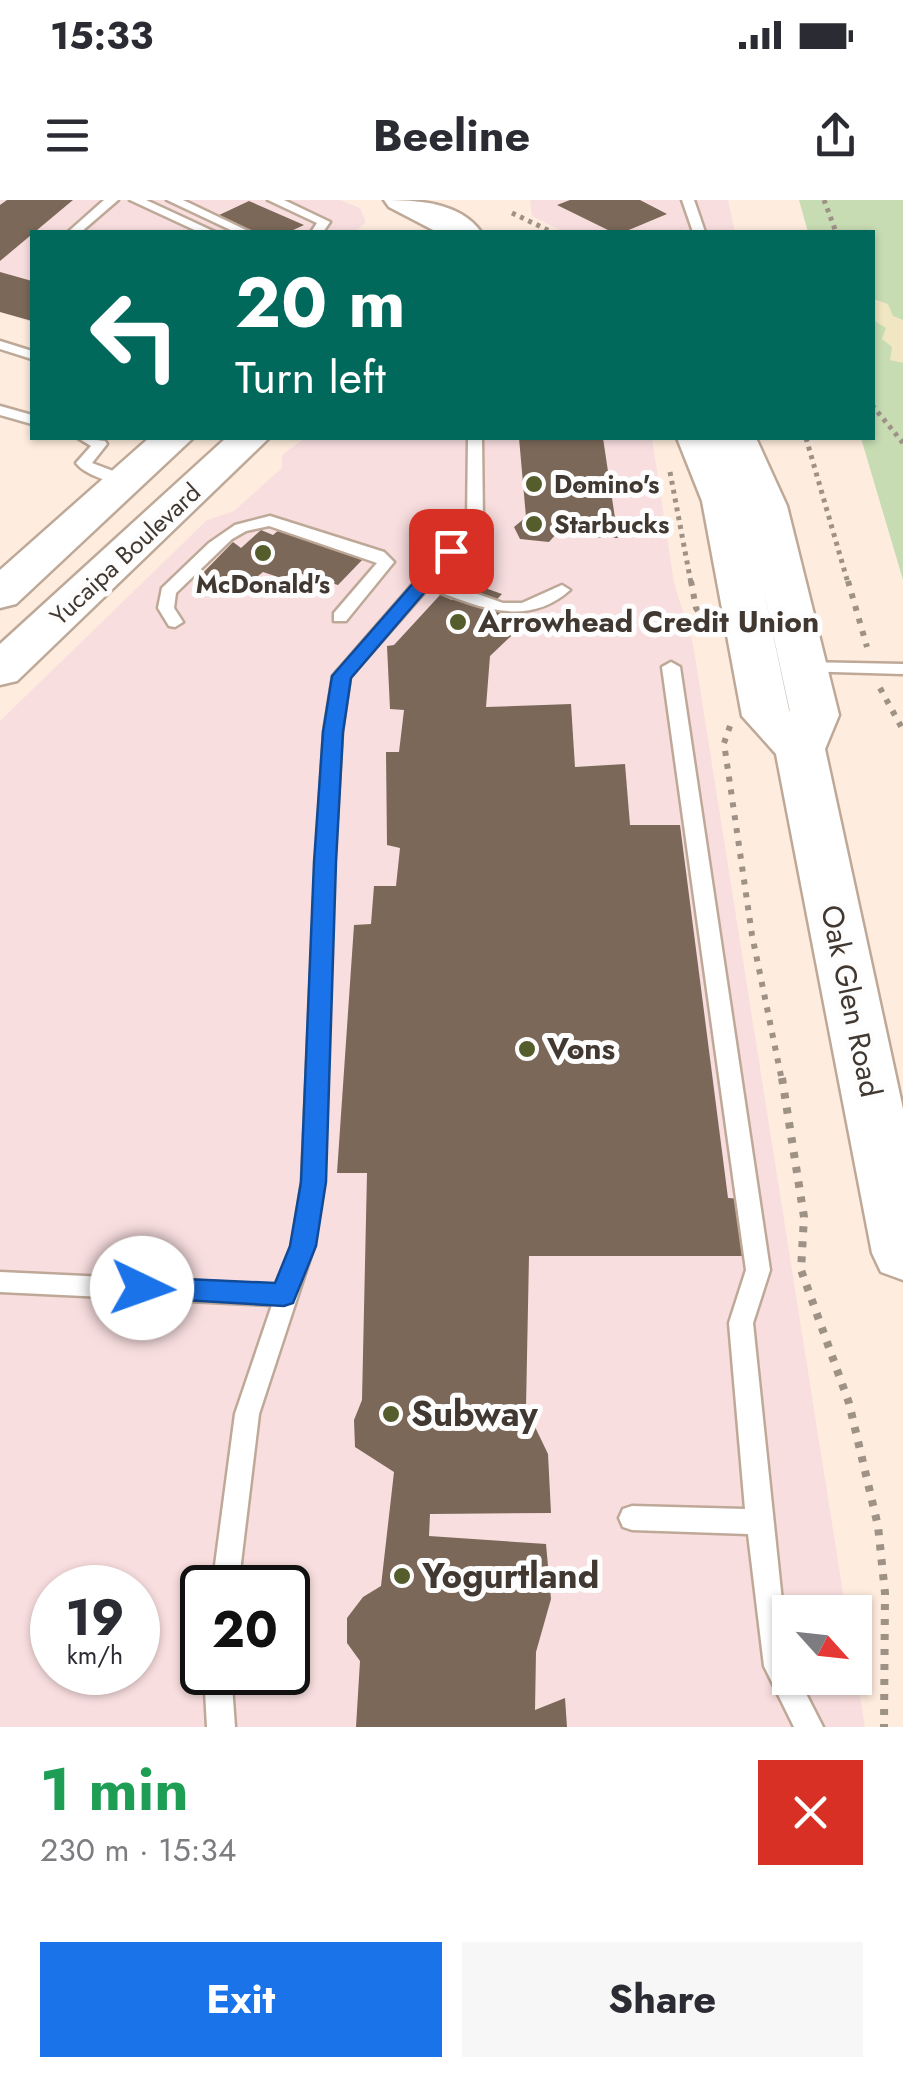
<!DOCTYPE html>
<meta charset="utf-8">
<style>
:root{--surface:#fff;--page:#f7f7f7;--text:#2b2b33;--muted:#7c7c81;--accent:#1a73e8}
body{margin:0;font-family:Jost,sans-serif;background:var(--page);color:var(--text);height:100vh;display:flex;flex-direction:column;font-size:38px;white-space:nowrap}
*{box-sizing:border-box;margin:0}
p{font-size:32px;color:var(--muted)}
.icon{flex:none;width:55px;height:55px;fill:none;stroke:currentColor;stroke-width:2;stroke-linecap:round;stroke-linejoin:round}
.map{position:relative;height:1527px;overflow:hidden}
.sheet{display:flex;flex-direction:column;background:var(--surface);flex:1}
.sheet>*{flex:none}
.top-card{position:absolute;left:30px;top:30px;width:845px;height:210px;border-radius:0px;box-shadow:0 2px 8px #0004;background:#00695c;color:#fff;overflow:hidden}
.needle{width:65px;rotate:117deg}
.buttons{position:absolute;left:772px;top:1395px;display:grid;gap:20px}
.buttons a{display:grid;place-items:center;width:100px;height:100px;border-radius:0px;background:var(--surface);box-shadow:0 2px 8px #0004;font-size:50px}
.speed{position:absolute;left:30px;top:1365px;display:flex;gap:20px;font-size:50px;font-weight:700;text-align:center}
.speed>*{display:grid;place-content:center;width:130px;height:130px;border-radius:50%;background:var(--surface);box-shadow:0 2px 8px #0004;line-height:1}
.speed small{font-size:25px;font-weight:400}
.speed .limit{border:5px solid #111;border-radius:15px;background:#fff;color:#111}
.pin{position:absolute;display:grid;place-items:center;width:85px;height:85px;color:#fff;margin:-42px;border-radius:20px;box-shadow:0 5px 15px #0006}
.me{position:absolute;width:110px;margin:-55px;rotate:93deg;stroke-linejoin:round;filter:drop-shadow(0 0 8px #0008)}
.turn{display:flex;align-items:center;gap:35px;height:210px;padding:0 40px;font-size:45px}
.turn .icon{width:130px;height:130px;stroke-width:2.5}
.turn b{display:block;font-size:70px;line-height:85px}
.round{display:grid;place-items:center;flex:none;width:105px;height:105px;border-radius:0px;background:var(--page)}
.overview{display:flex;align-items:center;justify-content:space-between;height:170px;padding:0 40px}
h1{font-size:60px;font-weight:700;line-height:75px;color:#1e9e55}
.button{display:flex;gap:20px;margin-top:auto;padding:20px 40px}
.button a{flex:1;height:115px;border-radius:0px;background:var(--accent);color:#fff;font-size:40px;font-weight:700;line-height:115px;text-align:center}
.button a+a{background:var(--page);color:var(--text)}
.status{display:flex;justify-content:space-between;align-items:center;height:70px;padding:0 50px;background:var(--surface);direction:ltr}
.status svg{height:28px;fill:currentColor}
header{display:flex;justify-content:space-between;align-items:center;height:130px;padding:0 40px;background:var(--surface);font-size:45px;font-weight:700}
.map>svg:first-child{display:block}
.commercial{fill:#f9dedf;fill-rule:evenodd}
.green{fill:#c7dcb3}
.sand{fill:#f0e6c1}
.building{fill:#7b6859}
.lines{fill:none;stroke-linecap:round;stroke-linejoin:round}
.service-casing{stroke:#bea998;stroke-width:5}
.secondary-casing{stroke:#bea998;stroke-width:5}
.path-far2{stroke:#9e9186;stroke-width:5;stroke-dasharray:4 5;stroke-linecap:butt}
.path-far1{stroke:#9e9186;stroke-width:6;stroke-dasharray:5 8;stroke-linecap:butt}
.path{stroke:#9e9186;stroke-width:8;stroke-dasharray:6 9;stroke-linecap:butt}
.service{fill:#fff;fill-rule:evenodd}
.secondary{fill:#fff;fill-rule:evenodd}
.route{fill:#1a73e8;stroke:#114b97;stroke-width:2.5}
.poi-dot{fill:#565d2c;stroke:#fdfdfd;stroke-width:4}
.labels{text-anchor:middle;stroke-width:10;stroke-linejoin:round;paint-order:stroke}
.far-poi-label{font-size:25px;font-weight:bold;fill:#413831;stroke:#fdfdfd;text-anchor:start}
.far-street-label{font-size:25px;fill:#413831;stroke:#fdfdfd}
.poi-label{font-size:30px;font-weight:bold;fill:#413831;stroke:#fdfdfd;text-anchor:start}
.street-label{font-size:30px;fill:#413831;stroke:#fdfdfd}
.near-poi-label{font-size:35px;font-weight:bold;fill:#413831;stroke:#fdfdfd;text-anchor:start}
</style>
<div class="status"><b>15:33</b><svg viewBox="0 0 49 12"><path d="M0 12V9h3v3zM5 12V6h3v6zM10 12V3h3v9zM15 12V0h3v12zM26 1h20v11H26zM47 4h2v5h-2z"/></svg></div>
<header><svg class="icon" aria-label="menu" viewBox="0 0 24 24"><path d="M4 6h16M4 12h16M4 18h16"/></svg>Beeline<svg class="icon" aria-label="share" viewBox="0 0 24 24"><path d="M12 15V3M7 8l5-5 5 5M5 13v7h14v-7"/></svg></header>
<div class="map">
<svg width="903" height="1527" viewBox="0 0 903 1527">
<rect width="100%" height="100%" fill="#feecde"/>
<g class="commercial">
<polygon points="0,0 340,0 360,8 366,22 355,32 32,32 32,122 0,112"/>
<polygon points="530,0 728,0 735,32 564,32 532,16"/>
<path d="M305 238H652L674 383 693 444 846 1412H790V1478H855V1467L865 1527H0V521L207 320 234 311 282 268V255ZM52 1388H138V1472H52ZM202 1388H288V1472H202Z"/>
</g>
<polygon class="green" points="799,0 903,0 903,380 861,238 872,238 872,32 808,32"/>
<polygon class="sand" points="873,99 888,104 893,116 903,120 903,163 890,160 892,147 882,139 886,128 873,120"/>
<g class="building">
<polygon points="7,0 73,0 0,61 0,5"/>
<polygon points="570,0 640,0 667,14 624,32 612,32 557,5"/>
<polygon points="249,1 304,25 289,32 253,32 217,16"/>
<polygon points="0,72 32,81 32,121 0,112"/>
<polygon points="519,238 603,238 618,338 581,337 580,333 559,331 549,342 520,339 514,327 526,317"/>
<polygon points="280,329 364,358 338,385 292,371 284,379 263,372 242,389 199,377 233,342 241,348 261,330 273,335"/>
<polygon points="468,382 502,394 488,409 527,421 490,456 486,507 571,504 575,567 625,564 630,625 680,625 728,998 742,999 749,1056 529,1056 526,1208 548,1254 551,1313 430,1314 429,1336 546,1344 551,1399 536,1452 535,1510 565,1498 567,1527 356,1527 360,1461 347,1443 347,1418 363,1397 381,1386 394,1272 355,1247 354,1220 362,1200 367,973 337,973 354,725 371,724 374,686 396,686 400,648 387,645 386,552 399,552 404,510 390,509 387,446 394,445 440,395 452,400"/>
</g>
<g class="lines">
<defs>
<g id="service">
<polygon points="104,0 118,0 81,32 68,32"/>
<polygon points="130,0 146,0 215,32 199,32"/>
<polygon points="167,0 183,0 250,32 235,32"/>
<polygon points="268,0 284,0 330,22 323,32 311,32 317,23"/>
<polygon points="682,0 694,0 705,32 693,32"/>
<polygon points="0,141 32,151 32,159 0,149"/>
<polygon points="0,206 32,215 32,224 0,215"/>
<path d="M78 238 105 241 107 244 92 263 129 277V283C114 284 86 276 76 263L91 246Z"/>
<path d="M468 238H482L483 323 435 379 503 403H522L562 385 570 390C525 430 476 405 428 388L350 477 342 532 334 662 324 982 314 1046 259 1214 238 1388H212L235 1214 272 1105 0 1092V1072L279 1085 292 1046 302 982 316 662 324 532 333 476 467 322Z"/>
<polygon points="270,316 384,352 394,362 346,421 334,421 334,413 377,363 269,326 246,331 232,339 176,393 174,408 183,422 175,427 169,426 158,408 162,388 209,343 235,325"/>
<polygon points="671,462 680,467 770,1070 753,1123 790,1478 798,1478 823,1527 794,1527 764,1466 748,1334 632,1330 623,1327 619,1318 623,1309 632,1306 745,1309 729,1123 746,1070 662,467"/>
<polygon points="804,462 903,464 903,474 798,471 795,467"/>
<polygon points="204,1472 231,1472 235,1527 207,1527"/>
</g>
<g id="secondary">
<path d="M384 0C416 0 460 2 481 32H437L389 7Z"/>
<polygon points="149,238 193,238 16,404 0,408 0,370"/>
<polygon points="226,238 269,238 17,481 0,485 0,444"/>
<path d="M677 238H756L787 306 839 515 825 549 903 909V1080L881 1072 872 1053 776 554 742 516 702 301ZM763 387 790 512 789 510Z"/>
</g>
</defs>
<use href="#service" class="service-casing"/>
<use href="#secondary" class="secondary-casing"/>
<g class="path-far2">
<polyline points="824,0 836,32"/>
<polyline points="512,13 552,32"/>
<polyline points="872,205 903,243"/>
<polyline points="806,238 848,383"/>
<polyline points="670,272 691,383"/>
</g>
<g class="path-far1">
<polyline points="691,381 696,408 706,423"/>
<polyline points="848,381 867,447"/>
<polyline points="880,488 903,530"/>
<polyline points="730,526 724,543 752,735 782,881"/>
</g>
<polyline class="path" points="782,878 804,1017 801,1070 849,1203 878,1326 885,1393 884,1527"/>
<use href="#service" class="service"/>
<use href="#secondary" class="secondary"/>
</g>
<polygon class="route" points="445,347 460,351 351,478 343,532 336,662 326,982 316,1046 293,1103 284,1106 132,1097 129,1088 132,1080 142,1077 275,1083 290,1046 301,982 314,662 323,532 332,476"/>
<g class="poi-dot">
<circle cx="534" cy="284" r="10"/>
<circle cx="534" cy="324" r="10"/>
<circle cx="263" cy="353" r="10"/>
<circle cx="458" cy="422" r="10"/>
<circle cx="527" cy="849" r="10"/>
<circle cx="391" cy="1214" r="10"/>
<circle cx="402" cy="1376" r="10"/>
</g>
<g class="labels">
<g class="far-poi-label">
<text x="554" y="293">Domino's</text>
<text x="554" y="333">Starbucks</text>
<text x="263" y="393" text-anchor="middle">McDonald's</text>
</g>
<g class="far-street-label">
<text transform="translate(125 354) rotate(-43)" y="9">Yucaipa Boulevard</text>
</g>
<g class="poi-label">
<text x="478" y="432">Arrowhead Credit Union</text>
<text x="547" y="859">Vons</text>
</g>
<g class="street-label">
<text transform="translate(851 801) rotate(78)" y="10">Oak Glen Road</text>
</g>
<g class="near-poi-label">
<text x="411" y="1226">Subway</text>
<text x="422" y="1388">Yogurtland</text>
</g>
</g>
</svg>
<div class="buttons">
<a><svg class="needle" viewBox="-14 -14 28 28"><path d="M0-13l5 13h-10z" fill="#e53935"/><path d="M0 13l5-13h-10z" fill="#7c7c81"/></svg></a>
</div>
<div class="speed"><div>19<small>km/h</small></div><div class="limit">20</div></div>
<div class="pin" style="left:451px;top:351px;background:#d93025"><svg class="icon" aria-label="arrive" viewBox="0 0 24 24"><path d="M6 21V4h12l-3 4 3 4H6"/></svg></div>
<svg class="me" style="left:142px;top:1088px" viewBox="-20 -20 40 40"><circle r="19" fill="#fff"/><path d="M0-13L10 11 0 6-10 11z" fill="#1a73e8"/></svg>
<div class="top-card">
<div class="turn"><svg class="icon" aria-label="left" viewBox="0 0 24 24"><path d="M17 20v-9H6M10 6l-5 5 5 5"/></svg><div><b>20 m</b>Turn left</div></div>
</div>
</div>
<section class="sheet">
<div class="overview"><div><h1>1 min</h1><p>230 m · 15:34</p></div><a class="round" style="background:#d93025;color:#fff"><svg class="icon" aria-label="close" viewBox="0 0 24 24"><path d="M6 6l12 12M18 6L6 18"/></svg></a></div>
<div class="button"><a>Exit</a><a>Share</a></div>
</section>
